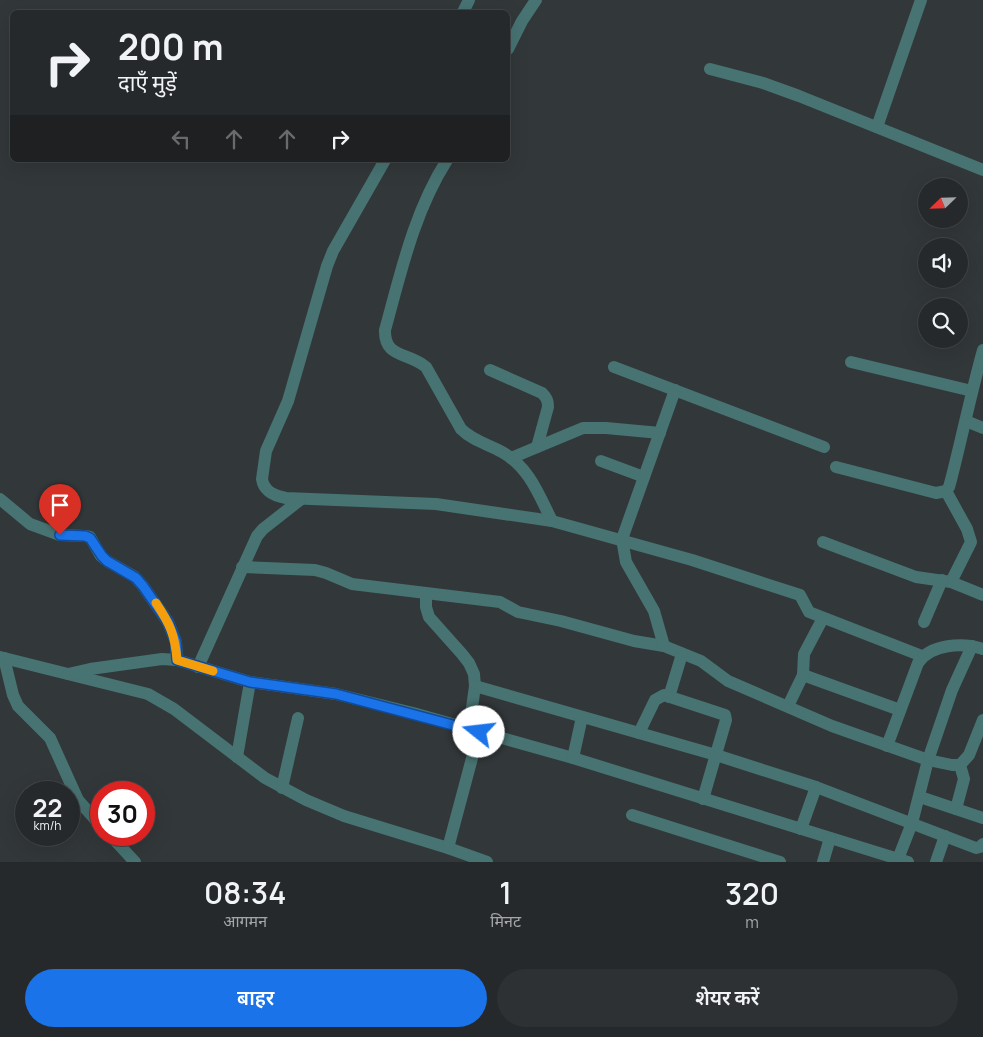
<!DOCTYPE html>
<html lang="hi">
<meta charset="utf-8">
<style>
:root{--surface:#26292b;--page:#2e3133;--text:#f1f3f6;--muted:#a4a6a9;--line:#424547;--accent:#1a73e8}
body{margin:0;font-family:Manrope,"Noto Sans Devanagari",sans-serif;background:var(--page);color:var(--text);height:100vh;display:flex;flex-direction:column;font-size:19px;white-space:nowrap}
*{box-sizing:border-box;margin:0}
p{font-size:16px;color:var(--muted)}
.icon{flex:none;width:28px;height:28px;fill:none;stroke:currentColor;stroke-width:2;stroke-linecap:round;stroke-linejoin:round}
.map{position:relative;height:862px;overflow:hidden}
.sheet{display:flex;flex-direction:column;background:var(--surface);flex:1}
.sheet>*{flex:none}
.hud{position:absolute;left:10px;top:10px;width:500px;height:152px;border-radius:8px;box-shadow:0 5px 20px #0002,0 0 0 1px var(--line);background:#26292b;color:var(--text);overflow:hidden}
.needle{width:32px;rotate:247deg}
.buttons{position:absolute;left:918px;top:178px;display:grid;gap:10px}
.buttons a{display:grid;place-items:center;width:50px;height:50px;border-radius:50%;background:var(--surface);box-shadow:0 5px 20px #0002,0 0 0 1px var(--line);font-size:25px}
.speed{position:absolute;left:15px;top:781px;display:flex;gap:10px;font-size:25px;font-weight:700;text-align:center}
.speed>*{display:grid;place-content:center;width:65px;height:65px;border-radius:50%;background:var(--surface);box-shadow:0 5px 20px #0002,0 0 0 1px var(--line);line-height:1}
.speed small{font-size:12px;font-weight:400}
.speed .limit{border:8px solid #d22;background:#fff;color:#111}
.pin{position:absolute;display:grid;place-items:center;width:42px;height:42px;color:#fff;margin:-51px -21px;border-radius:50% 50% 50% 0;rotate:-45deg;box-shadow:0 0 5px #0007}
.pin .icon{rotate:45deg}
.me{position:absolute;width:55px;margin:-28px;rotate:286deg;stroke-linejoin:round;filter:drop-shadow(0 0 4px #0008)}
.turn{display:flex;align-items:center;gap:18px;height:105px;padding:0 25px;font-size:22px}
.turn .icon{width:65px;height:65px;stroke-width:2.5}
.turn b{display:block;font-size:35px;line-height:42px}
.lanes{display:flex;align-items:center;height:48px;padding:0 25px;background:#0003;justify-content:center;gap:25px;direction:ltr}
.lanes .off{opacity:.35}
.eta{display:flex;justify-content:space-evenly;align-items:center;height:85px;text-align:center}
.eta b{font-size:30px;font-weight:600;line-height:35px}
.action{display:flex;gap:10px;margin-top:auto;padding:10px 25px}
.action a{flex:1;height:58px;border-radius:30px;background:var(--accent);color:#fff;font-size:20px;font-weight:600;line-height:58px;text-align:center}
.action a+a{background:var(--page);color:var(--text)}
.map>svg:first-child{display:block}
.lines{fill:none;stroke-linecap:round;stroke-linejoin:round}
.street{stroke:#477372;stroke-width:12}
.route-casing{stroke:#114b97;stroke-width:12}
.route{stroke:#1a73e8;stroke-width:9}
.slow{stroke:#f59e0b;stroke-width:9}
</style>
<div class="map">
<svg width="983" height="862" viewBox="0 0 983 862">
<rect width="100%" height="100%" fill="#323739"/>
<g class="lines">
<g class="street">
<polyline points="463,12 469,0"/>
<polyline points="508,49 522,21 536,0"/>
<polyline points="710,69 763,83 799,96 983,170"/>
<polyline points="877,127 921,0"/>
<path d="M385 160 333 251 327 266 288 401 266 451 262 479C264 492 275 496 286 498L436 504 552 521 692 560 800 595 809 612 922 656"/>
<path d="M447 160C414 212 401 272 385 330 384 358 408 352 426 367L461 429C473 441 488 444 502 452 529 467 539 495 552 521"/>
<polyline points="851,362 972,391"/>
<polyline points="614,367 824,447"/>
<path d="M490 370 542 393C547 398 548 401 548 407L537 447"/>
<polyline points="966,421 983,428"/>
<polyline points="511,458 583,428 606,428 660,433"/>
<polyline points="601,461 644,477"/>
<path d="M836 467 936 493 946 491 949 487 951 480C962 437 971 393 983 350"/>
<polyline points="946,491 967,529 971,542 951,582"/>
<polyline points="0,499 30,524 60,535 85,536 90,537 101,556 107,561 135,577 143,586 168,622 176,642 177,660"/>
<polyline points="823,542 916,577 951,582 983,595"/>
<polyline points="242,567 315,570 326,573 352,584 500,602 518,612 561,621 634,641 664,646 701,661 728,681 832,726 928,760 952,765 960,765 969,755 983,720"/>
<polyline points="426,594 426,607 429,617 462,654 469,663 474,674 475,686 469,729"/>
<polyline points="924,622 942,580"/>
<polyline points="664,646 654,611 626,562 622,539 675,390"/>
<polyline points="0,657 148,694 174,709 265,778 306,800 344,816 448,848 487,862"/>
<polyline points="4,658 13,695 18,706 50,738 78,800 101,826"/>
<polyline points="198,667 257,536 263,529 300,500"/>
<polyline points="68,674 90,669 162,659 177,660 250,682 336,694 413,713 573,758 908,862"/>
<polyline points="803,675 900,710"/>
<polyline points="475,686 716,755 816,787 976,848 980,847 983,844"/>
<polyline points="669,697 682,654"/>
<polyline points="788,706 803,675 804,654 823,618"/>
<polyline points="639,733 655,700 664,695 725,715 726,720 703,799"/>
<path d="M887 746 918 663C930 644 963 642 983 649"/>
<polyline points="237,757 250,682"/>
<polyline points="573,758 582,717"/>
<polyline points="282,788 298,718"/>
<polyline points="920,797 983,818"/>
<polyline points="956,809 964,779 960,765"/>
<polyline points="632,815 780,862"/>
<polyline points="801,829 816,787"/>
<polyline points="110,835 135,862"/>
<polyline points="448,848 479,732"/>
<polyline points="898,859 912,823 928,760 952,690 972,646"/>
<polyline points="823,862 830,838"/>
<polyline points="936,862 945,836"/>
</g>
</g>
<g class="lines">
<defs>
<polyline id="route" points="60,535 85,536 90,538 102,556 107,561 136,578 143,586 168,622 176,642 177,660 250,682 336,694 479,732"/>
</defs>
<use href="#route" class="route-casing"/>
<use href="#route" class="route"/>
<path class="slow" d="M156 603C170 624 175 635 177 660L213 671"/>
</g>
</svg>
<div class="buttons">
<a><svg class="needle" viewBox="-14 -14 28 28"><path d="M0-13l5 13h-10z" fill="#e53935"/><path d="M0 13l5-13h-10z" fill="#a4a6a9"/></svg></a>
<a><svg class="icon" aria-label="sound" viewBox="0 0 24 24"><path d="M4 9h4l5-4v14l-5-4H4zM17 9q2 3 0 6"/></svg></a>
<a><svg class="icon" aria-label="search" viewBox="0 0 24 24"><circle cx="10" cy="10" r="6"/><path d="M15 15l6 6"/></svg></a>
</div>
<div class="speed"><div>22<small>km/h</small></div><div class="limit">30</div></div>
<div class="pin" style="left:60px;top:535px;background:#d93025"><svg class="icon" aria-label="arrive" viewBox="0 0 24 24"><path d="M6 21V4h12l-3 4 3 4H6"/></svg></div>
<svg class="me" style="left:479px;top:732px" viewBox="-20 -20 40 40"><circle r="19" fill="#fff"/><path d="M0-13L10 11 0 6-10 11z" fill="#1a73e8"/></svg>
<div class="hud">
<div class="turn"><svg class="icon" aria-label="right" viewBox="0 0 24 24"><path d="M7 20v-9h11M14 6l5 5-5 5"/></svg><div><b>200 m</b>दाएँ मुड़ें</div></div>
<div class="lanes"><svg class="icon off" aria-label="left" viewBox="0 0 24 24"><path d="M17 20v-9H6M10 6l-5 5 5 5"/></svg><svg class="icon off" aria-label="ahead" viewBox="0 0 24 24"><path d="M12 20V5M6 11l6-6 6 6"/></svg><svg class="icon off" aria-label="ahead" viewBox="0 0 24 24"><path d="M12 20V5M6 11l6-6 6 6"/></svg><svg class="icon" aria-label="right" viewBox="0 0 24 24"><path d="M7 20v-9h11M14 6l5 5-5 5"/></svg></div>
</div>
</div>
<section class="sheet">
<div class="eta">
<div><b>08:34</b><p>आगमन</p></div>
<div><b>1</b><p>मिनट</p></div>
<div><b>320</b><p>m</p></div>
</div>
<div class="action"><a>बाहर</a><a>शेयर करें</a></div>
</section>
